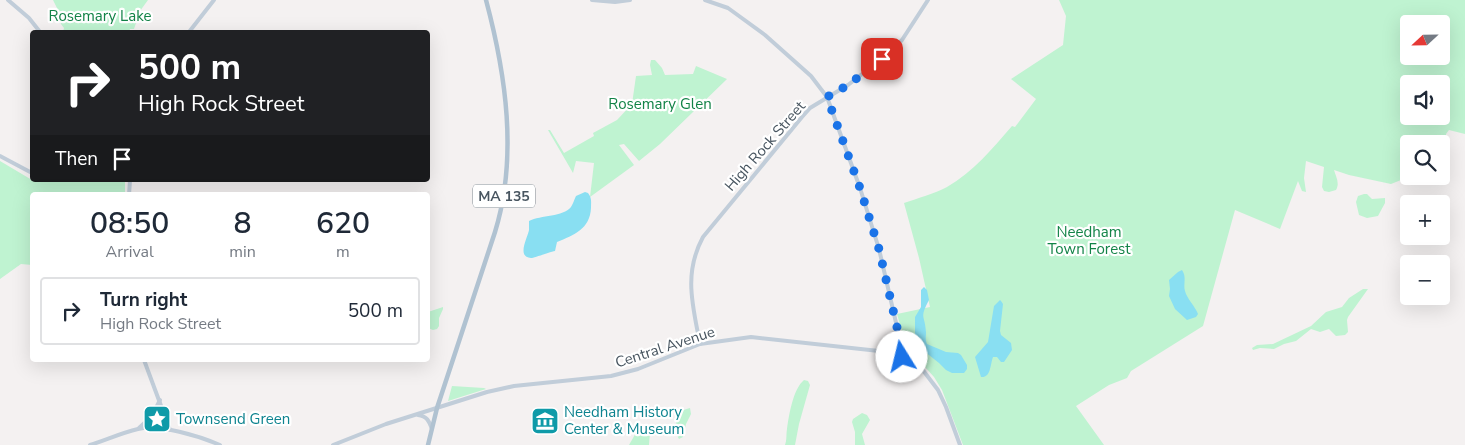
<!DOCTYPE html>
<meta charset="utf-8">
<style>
:root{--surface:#fff;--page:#f2f2f3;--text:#1f2937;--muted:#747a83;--line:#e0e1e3}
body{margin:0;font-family:"Nunito Sans",sans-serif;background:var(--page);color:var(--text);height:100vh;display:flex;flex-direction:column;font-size:19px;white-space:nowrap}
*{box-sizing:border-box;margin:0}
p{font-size:16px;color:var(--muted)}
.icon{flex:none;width:28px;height:28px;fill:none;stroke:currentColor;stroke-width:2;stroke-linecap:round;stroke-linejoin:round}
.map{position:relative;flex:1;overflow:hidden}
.drawer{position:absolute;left:30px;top:192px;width:400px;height:170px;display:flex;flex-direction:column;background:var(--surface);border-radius:5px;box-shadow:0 5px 20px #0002}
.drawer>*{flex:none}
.top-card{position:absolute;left:30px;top:30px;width:400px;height:152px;border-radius:5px;box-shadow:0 5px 20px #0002;background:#202124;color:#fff;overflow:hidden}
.needle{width:32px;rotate:248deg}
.tools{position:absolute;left:1400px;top:15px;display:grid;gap:10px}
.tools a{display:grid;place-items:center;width:50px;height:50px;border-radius:5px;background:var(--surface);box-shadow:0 5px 20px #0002;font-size:25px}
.pin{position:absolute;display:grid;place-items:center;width:42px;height:42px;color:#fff;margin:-21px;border-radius:10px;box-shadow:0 2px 8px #0006}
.me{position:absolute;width:55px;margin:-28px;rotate:351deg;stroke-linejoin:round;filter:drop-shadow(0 0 4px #0008)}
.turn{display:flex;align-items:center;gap:18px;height:105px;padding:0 25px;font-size:22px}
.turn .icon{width:65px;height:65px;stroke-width:2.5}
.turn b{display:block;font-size:35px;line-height:42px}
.then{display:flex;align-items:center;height:48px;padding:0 25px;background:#0003;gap:10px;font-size:19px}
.eta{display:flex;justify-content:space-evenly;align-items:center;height:85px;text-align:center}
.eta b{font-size:30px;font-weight:600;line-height:35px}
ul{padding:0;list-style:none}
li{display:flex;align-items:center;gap:15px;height:68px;margin:0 10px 8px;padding:0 15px;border:2px solid var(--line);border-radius:5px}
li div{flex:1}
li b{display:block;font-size:19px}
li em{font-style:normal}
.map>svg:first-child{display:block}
.green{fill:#bff3d1;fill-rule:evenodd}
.water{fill:#89dff2}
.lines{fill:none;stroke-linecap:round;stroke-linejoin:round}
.secondary{stroke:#c1cdd9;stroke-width:4}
.primary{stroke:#b0c2d1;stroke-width:4.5}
.route{stroke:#1a73e8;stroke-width:9;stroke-dasharray:0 16.2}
.labels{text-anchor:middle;stroke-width:4.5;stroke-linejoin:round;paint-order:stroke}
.shield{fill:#fff;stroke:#7f8890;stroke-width:1}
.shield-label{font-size:14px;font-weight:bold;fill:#485560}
.park-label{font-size:15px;fill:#128347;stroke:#fff}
.street-label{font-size:15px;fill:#485560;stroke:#fff}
.culture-label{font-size:15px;fill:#0d838f;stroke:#fff;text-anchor:start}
</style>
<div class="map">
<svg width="1465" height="445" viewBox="0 0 1465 445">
<rect width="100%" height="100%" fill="#f4f1f1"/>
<g class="green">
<polygon points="53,0 148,0 140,11 134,29 130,29 129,32 63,32 64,28 61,24 59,12"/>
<path d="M1059 0H1465V134L1449 130 1446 134 1447 146 1444 149 1448 158 1441 164V144H1409V176H1419L1416 179 1411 176 1391 184 1349 175 1334 170C1336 177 1340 183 1336 190L1329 192 1324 191 1322 187 1324 167 1306 161 1304 178 1306 192 1302 191 1298 181 1280 229 1235 210 1203 326 1131 371 1127 378 1109 385 1076 406 1104 445H963L942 390 934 377 906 346 897 314 930 307 919 258 904 203C918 198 934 194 947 187 973 172 993 148 1012 126L1015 127 1036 99 1011 79 1063 45 1066 16ZM1409 24H1441V56H1409ZM1409 84H1441V116H1409Z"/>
<polygon points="651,60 655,60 662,68 665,75 693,74 696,66 727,79 660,144 639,161 624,144 619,145 634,165 590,197 594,163 576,161 573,173 548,130 550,130 564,153 594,136 593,133 617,120 632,104 636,76 652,75 650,65"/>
<polygon points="0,161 32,180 125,180 125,195 32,195 32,265 21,264 0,279"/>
<polygon points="1364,194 1367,194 1372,199 1385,198 1385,203 1378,216 1367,218 1359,215 1356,202 1358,196"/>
<polygon points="1363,289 1368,289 1348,317 1347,320 1348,332 1345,335 1336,336 1329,329 1320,332 1311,329 1296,341 1284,344 1274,349 1260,348 1253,350 1252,348 1257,345 1273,344 1311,326 1326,312 1342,307 1349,298"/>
<polygon points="443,307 443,309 439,318 439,326 437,329 433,330 428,328 428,312"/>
<path d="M804 380 808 381 810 385 799 424 795 445H785C787 440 786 435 787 429 789 415 793 389 804 380Z"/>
<polygon points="452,386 484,388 486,389 448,401"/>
<path d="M690 408 691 414 686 424 683 437 679 439C676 434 677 431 676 426 676 415 680 410 690 408Z"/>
<polygon points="862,413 867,415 870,420 862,434 865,445 855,445 855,432 852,422 853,419"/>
<polygon points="641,428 646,428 650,432 649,445 629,445 637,431"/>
</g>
<g class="water">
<path d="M585 192 588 193C592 198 591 202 591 208 590 229 574 235 557 242L555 251C550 252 534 258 531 258 516 257 528 237 529 230 529 227 529 224 529 221 541 215 563 217 571 207 573 204 574 200 576 196Z"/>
<path d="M1182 270C1187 277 1183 284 1185 291 1187 299 1195 306 1198 314L1196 317 1187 320 1175 309 1169 296 1170 289 1169 280 1178 272Z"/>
<path d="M924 287 927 290 929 300C919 319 925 314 926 332 926 337 925 339 927 344L946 352 958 353 961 355 967 365V369L964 373H952L946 370 939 363 929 355 915 342V317L921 307V290Z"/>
<path d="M1000 300 1001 301 1003 304 1000 331 1001 335 1011 343 1012 350 1004 362H1001L997 357H993C990 365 991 378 981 377L975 357 988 342 994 306Z"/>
</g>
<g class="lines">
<g class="secondary">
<polyline points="8,0 29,18 40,32"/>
<polyline points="592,0 615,2 630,0"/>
<polyline points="705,0 728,8 765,35 811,76 827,97 860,188 879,249 900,340 902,357"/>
<polyline points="189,32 214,0"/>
<polyline points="0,156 32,173"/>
<polyline points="129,195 130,180"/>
<path d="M700 344C693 306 683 274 703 237L802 117 810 108 848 85 890 52 902 40 928 0"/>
<polyline points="144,360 170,430"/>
<path d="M418 415C427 416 429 421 432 429"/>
<polyline points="139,428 152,416 160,400"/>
<path d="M90 445C106 440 121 433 138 429 160 424 199 436 220 445"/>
<polyline points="333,445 386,424 487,392 514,386 611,376 638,369 700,344 751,337 879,351 907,359 922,369 938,390 946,407 960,445"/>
</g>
<path class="primary" d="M428 445 437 408 495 232C518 157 506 75 486 0"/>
</g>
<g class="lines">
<polyline class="route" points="882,59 848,85 827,97 860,188 879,249 902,349 902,357"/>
</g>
<defs>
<symbol id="sight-square" viewBox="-11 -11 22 22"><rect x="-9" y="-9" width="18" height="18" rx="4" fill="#0f9aa8" stroke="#fff"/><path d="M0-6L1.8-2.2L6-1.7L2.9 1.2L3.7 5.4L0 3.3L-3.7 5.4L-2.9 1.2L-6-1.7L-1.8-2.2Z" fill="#fff"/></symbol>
<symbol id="museum-square" viewBox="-11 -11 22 22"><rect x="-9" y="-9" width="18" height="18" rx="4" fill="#0f9aa8" stroke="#fff"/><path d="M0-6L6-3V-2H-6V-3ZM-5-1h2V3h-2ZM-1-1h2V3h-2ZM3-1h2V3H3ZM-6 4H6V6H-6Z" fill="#fff"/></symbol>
</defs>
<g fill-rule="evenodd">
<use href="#sight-square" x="141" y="403" width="32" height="32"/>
<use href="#museum-square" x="529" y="405" width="32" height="32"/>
</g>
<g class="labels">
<rect class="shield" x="473" y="184.5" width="62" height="23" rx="4"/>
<g class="shield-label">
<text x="504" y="201">MA 135</text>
</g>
<g class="park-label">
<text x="100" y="21">Rosemary Lake</text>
<text x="660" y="109">Rosemary Glen</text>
<text x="1089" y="237">Needham<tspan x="1089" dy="17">Town Forest</tspan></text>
</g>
<g class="street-label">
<text transform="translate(765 146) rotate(-49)" y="5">High Rock Street</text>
<text transform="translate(665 347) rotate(-18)" y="5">Central Avenue</text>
</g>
<g class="culture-label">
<text x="564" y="417">Needham History<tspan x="564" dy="17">Center &amp; Museum</tspan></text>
<text x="176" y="424">Townsend Green</text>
</g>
</g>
</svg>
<div class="tools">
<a><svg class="needle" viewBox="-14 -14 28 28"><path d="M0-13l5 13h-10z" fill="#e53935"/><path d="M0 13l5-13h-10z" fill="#747a83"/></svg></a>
<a><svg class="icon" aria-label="sound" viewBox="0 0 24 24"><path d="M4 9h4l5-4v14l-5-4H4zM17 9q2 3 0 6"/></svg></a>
<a><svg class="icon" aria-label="search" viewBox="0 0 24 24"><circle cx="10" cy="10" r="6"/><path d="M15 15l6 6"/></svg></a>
<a>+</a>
<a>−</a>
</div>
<div class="pin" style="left:882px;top:59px;background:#d93025"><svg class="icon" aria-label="arrive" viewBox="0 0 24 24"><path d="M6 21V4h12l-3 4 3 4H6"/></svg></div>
<svg class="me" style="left:902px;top:357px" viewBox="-20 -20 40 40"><circle r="19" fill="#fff"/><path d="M0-13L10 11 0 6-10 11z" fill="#1a73e8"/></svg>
<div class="top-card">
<div class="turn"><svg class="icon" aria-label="right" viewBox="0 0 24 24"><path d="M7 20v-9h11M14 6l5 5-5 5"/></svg><div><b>500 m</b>High Rock Street</div></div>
<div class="then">Then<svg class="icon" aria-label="arrive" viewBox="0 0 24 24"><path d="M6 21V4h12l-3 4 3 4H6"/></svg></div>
</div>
<section class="drawer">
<div class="eta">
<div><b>08:50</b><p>Arrival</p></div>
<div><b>8</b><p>min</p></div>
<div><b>620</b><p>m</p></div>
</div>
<ul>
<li><svg class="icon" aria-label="right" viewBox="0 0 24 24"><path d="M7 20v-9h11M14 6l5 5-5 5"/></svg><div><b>Turn right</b><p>High Rock Street</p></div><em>500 m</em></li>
</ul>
</section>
</div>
